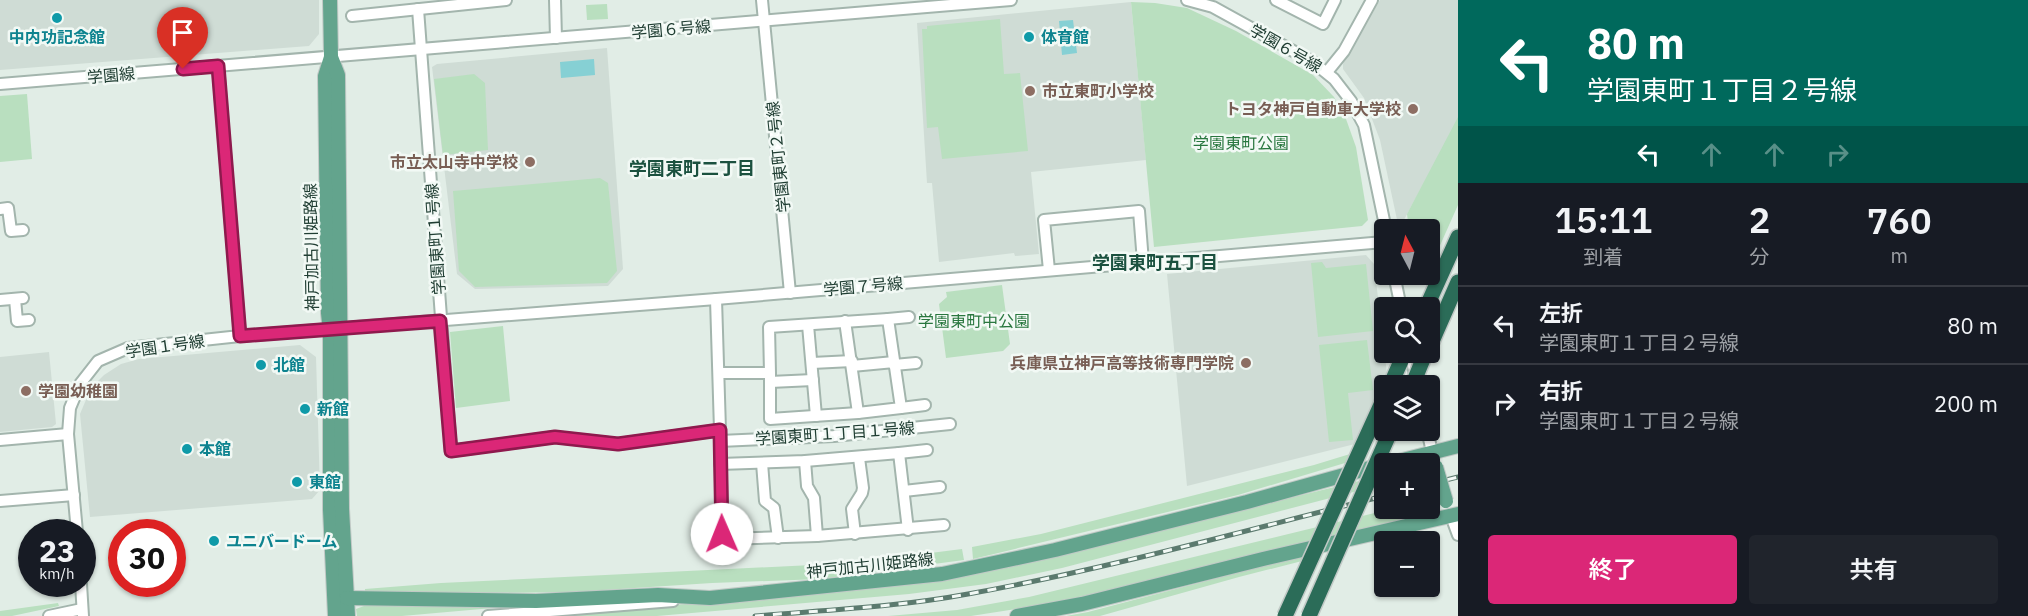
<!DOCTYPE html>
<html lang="ja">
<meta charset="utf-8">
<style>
:root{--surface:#171b24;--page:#20242c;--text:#f1f3f6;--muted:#9ea1a6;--line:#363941;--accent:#db2777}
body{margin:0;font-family:"IBM Plex Sans","Noto Sans JP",sans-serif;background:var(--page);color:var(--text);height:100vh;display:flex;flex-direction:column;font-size:22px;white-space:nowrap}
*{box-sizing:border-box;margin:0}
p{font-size:20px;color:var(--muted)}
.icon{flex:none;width:33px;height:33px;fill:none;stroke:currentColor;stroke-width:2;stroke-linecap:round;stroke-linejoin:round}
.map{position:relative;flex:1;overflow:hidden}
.sheet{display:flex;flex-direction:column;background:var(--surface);width:570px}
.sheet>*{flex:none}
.top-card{background:#00695c;color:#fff;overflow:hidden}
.needle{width:39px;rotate:353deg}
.buttons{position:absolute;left:1374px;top:219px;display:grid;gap:12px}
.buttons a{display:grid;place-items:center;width:66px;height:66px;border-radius:6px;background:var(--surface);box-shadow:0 2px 4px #0004;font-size:30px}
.speed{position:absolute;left:18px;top:519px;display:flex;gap:12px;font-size:30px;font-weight:700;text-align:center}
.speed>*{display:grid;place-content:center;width:78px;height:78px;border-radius:50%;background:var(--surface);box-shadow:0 2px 4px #0004;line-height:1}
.speed small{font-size:15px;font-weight:400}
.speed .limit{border:9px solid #d22;background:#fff;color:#111}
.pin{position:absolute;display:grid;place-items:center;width:51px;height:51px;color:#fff;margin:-62px -26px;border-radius:50% 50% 50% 0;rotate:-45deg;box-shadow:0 0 6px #0007}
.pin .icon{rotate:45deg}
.me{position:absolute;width:66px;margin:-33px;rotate:359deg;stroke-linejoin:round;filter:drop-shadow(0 0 4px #0008)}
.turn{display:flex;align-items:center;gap:21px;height:126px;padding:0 30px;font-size:27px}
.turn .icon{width:78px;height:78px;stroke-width:2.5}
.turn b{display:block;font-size:42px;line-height:51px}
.lanes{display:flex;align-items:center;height:57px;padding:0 30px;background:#0003;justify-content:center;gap:30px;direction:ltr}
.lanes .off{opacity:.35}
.eta{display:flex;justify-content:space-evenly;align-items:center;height:102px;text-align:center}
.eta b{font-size:36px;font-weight:600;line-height:42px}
.primary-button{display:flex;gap:12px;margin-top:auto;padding:12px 30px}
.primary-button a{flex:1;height:69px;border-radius:6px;background:var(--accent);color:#fff;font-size:24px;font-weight:600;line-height:69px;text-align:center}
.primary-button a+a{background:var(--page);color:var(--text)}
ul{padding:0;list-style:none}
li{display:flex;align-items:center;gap:18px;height:78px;padding:0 30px;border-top:2px solid var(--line)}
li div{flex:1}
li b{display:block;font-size:22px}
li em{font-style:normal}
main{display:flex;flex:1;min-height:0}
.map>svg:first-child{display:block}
.built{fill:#cfdcd5}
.green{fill:#b9dfbf}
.water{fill:#86d0d4}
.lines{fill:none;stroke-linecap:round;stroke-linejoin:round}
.minor-casing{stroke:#a3b5ad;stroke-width:14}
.major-casing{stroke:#c1c9c6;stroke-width:16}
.highway-casing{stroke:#c1c9c6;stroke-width:18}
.minor{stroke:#fff;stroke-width:10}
.major{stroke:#63a48d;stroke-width:14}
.highway{stroke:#2b6c58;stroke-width:15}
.rail-casing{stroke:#5b7a6e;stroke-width:5}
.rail{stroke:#f2f9f5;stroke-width:3;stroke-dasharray:9;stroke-linecap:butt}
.major-bridge-casing{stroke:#c1c9c6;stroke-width:16;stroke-linecap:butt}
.highway-bridge-casing{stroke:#c1c9c6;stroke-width:18;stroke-linecap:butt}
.major-bridge{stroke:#63a48d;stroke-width:14}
.highway-bridge{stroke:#2b6c58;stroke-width:15}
.route-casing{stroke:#8e194d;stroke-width:15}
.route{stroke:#db2777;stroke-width:10}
.culture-dot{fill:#0f9aa8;stroke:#f2f9f5;stroke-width:2}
.education-dot{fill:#8d6e63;stroke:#f2f9f5;stroke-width:2}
.labels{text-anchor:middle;stroke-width:5;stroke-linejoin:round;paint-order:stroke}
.street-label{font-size:16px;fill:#203e33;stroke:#f2f9f5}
.culture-label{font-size:16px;font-weight:bold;fill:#0d838f;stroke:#f2f9f5;text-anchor:start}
.education-label{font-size:16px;font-weight:bold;fill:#785e54;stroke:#f2f9f5;text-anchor:end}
.park-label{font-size:16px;fill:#29773f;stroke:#f2f9f5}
.neighbourhood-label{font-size:18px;font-weight:bold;fill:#1b513f;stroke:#f2f9f5}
</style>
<main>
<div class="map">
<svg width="1458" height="616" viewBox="0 0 1458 616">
<rect width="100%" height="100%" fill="#e1ede6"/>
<g class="built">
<polygon points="0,0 319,0 319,34 309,46 0,70"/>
<polygon points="1380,0 1458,0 1458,120 1399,229 1380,140 1364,98 1343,69 1343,64"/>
<polygon points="1131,2 1146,160 1031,172 1039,254 1015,256 1014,253 939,262 932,183 927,183 917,23"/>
<polygon points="607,48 623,269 608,286 475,289 457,274 432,67 437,64"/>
<polygon points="1366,255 1374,264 1387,374 1355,444 1187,486 1167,274"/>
<polygon points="300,345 316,357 320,490 312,499 90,517 80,414 91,388 104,375 121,364 139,359"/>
<polygon points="49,352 56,424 52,427 0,432 0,357"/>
</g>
<g class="green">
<polygon points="1131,2 1155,3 1187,8 1236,31 1313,75 1334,97 1346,119 1356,147 1368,220 1362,226 1154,247"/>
<polygon points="607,4 608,19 587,20 586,5"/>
<polygon points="1000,19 1004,74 1020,73 1028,151 942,159 938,127 927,128 922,29 927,29 927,26"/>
<polygon points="474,74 485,83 488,150 443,155 434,79"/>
<polygon points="27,94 32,159 0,162 0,96"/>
<polygon points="1458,117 1458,205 1430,268 1430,230 1409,229 1407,214"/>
<polygon points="600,178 608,183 617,271 607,283 475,287 459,271 453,191"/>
<polygon points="1322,262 1326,268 1366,264 1373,331 1318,337 1311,263"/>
<polygon points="1002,285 1010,344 1003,351 946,358 939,304 947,297 946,292"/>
<polygon points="503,326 510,401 456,408 450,332"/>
<polygon points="1367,340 1373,390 1348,393 1353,440 1329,442 1319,345"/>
<polygon points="1350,454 1345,463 1238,495 973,559 972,547 1041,534 1314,465"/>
<polygon points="1384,475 1384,484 1062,568 986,584 909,594 657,616 546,616 908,585 985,572"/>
<polygon points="1391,509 1425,509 1427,516 1284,547 1075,598 1016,609 971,616 888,616 957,610 1029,597"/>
<polygon points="962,549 964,560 820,579 712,583 573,592 365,594 365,589 441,583 852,563"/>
<polygon points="1305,555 1302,561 1239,577 1100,616 1066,616 1088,612"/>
<polygon points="364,602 504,607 402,616 357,616 356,609 364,606"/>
<polygon points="58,603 59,606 12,616 0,616 0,611"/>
</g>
<g class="water">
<polygon points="1073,20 1077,53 1062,55 1059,21"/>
<polygon points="594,59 595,75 561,78 560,62"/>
</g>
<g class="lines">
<defs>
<g id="minor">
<polyline points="555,0 556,38"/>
<polyline points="762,0 790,293"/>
<polyline points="1187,0 1213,7 1313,62 1334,79 1351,101 1364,125 1386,230"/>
<polyline points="1276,0 1323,24 1335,0"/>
<polyline points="418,9 451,451 555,437 618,444 720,430 716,299"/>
<polyline points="352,16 506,0"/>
<polyline points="218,66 240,336"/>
<polyline points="1327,72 1344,51 1372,0"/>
<polyline points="0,84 1011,0"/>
<polyline points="0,209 8,208 11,231 23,230"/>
<polyline points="1049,270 1044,220 1139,211 1143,262"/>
<polyline points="1394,274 1401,308"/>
<polyline points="15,299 17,321 29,320"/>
<polyline points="0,300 23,298"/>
<polyline points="888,319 909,317"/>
<polyline points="845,321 858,413"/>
<polyline points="808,325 816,416"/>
<polyline points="1410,352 1416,379"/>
<polyline points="812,363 852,361"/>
<polyline points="894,365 916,363"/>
<polyline points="852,366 894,362"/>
<polyline points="719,373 770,373 770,419 858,413 901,408 888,319 769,327 770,373"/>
<polyline points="770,382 813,380"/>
<polyline points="901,408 925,405"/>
<polyline points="720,430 722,534 727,539 817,536 944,525"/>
<polyline points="1427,430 1432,452"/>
<polyline points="0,440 68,434"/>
<polyline points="720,441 834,436 950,424"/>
<polyline points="899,453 927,450"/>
<polyline points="805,461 807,486 814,498 817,536"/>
<polyline points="762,463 765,501 774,508 778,538"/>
<polyline points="720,464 805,461 899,453 908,530"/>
<polyline points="904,491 940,487"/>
<polyline points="0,501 74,495"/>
<polyline points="1451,516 1458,535"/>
<polyline points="77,532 68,434 70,408 80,384 98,361 128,348 240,336 716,299 1384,242"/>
<polyline points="855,534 852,509 862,493 863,488 859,458"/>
<polyline points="81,584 83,616"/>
<polyline points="49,616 82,609"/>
<polyline points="488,616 673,601"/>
</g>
<g id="major">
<polyline points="330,0 331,57 325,76 328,313 330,331 330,510 335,616"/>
<polyline points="331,57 338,75 342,509 348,616"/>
<polyline points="1387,464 1458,446"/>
<polyline points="347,598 536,601 658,595 710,598 942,574 1055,550 1247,502 1384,464"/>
<polyline points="1017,616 1082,604 1263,559 1458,514"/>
</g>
<g id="highway">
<polyline points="1426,308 1458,237"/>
<polyline points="1430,346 1458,282"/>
<polyline points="1390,386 1405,352"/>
</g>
</defs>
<use href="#minor" class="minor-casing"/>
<use href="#major" class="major-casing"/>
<use href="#highway" class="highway-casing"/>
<use href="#minor" class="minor"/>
<use href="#major" class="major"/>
<use href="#highway" class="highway"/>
<defs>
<g id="rail">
<polyline points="1430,484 1458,477"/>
<path d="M755 616C826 610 898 607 968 594 1108 569 1246 530 1384 496"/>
</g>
</defs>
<use href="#rail" class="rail-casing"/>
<use href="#rail" class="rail"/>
<defs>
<polyline id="major-bridge" points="1436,467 1446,501"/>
<g id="highway-bridge">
<polyline points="1412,386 1426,352"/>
<polyline points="1285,616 1384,398"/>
<polyline points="1309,616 1391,430"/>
</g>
</defs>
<use href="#major-bridge" class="major-bridge-casing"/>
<use href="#highway-bridge" class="highway-bridge-casing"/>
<use href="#major-bridge" class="major-bridge"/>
<use href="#highway-bridge" class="highway-bridge"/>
</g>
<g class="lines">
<defs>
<polyline id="route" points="183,69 218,66 240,336 440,321 451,451 555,437 618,444 720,430 722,534"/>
</defs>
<use href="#route" class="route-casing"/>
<use href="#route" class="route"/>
</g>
<g class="culture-dot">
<circle cx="57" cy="18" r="6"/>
<circle cx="1029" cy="37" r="6"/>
<circle cx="261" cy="365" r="6"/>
<circle cx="305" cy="409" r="6"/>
<circle cx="187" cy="449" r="6"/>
<circle cx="297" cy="482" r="6"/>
<circle cx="214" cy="541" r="6"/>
</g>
<g class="education-dot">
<circle cx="1030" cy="91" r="6"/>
<circle cx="1413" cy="109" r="6"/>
<circle cx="530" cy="162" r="6"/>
<circle cx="1246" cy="363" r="6"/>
<circle cx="26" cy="391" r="6"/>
</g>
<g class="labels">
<g class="street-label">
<text transform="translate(671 29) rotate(-5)" y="6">学園６号線</text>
<text transform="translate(1286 48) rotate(30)" y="6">学園６号線</text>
<text transform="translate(111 75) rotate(-5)" y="6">学園線</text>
<text transform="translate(778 157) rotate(-96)" y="6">学園東町２号線</text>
<text transform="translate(435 239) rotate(-94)" y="6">学園東町１号線</text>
<text transform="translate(311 247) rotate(-91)" y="6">神戸加古川姫路線</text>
<text transform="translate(863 286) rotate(-5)" y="6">学園７号線</text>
<text transform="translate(165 346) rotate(-8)" y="6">学園１号線</text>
<text transform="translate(835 433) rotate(-4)" y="6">学園東町１丁目１号線</text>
<text transform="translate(870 565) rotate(-6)" y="6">神戸加古川姫路線</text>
</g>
<g class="culture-label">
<text x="57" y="43" text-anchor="middle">中内功記念館</text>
<text x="1041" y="43">体育館</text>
<text x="273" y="371">北館</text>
<text x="317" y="415">新館</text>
<text x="199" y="455">本館</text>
<text x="309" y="488">東館</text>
<text x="226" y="547">ユニバードーム</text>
</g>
<g class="education-label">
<text x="1042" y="97" text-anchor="start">市立東町小学校</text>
<text x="1401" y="115">トヨタ神戸自動車大学校</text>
<text x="518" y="168">市立太山寺中学校</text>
<text x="1234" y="369">兵庫県立神戸高等技術専門学院</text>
<text x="38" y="397" text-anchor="start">学園幼稚園</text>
</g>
<g class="park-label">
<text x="1241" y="149">学園東町公園</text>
<text x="974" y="327">学園東町中公園</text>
</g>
<g class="neighbourhood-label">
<text x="692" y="175">学園東町二丁目</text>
<text x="1155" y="269">学園東町五丁目</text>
</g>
</g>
</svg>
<div class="buttons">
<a><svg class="needle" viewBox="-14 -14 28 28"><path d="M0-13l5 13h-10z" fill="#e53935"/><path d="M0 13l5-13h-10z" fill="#9ea1a6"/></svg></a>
<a><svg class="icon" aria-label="search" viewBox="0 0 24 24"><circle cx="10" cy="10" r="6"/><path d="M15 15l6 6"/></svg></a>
<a><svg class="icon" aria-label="layers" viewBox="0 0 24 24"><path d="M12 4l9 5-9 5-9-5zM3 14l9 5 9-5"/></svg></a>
<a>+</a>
<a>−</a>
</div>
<div class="speed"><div>23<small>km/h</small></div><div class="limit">30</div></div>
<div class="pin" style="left:183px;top:69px;background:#d93025"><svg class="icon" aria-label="arrive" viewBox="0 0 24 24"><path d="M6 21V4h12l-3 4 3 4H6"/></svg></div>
<svg class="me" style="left:722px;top:534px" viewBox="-20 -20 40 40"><circle r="19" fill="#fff"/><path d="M0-13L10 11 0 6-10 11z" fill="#db2777"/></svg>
</div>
<section class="sheet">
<div class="top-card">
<div class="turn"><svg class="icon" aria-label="left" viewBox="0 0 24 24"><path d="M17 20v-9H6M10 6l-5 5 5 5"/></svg><div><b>80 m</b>学園東町１丁目２号線</div></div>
<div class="lanes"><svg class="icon" aria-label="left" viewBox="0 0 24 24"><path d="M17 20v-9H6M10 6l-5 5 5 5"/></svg><svg class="icon off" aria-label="ahead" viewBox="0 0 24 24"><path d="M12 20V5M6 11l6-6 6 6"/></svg><svg class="icon off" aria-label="ahead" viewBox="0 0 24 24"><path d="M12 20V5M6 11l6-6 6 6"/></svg><svg class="icon off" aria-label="right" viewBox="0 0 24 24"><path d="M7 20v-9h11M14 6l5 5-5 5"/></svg></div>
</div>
<div class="eta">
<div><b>15:11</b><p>到着</p></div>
<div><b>2</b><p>分</p></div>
<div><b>760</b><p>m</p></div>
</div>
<ul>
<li><svg class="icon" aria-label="left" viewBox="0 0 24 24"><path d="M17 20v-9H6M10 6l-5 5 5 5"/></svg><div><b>左折</b><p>学園東町１丁目２号線</p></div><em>80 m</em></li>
<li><svg class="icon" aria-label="right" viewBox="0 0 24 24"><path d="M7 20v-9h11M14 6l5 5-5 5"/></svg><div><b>右折</b><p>学園東町１丁目２号線</p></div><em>200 m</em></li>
</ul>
<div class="primary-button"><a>終了</a><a>共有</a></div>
</section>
</main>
